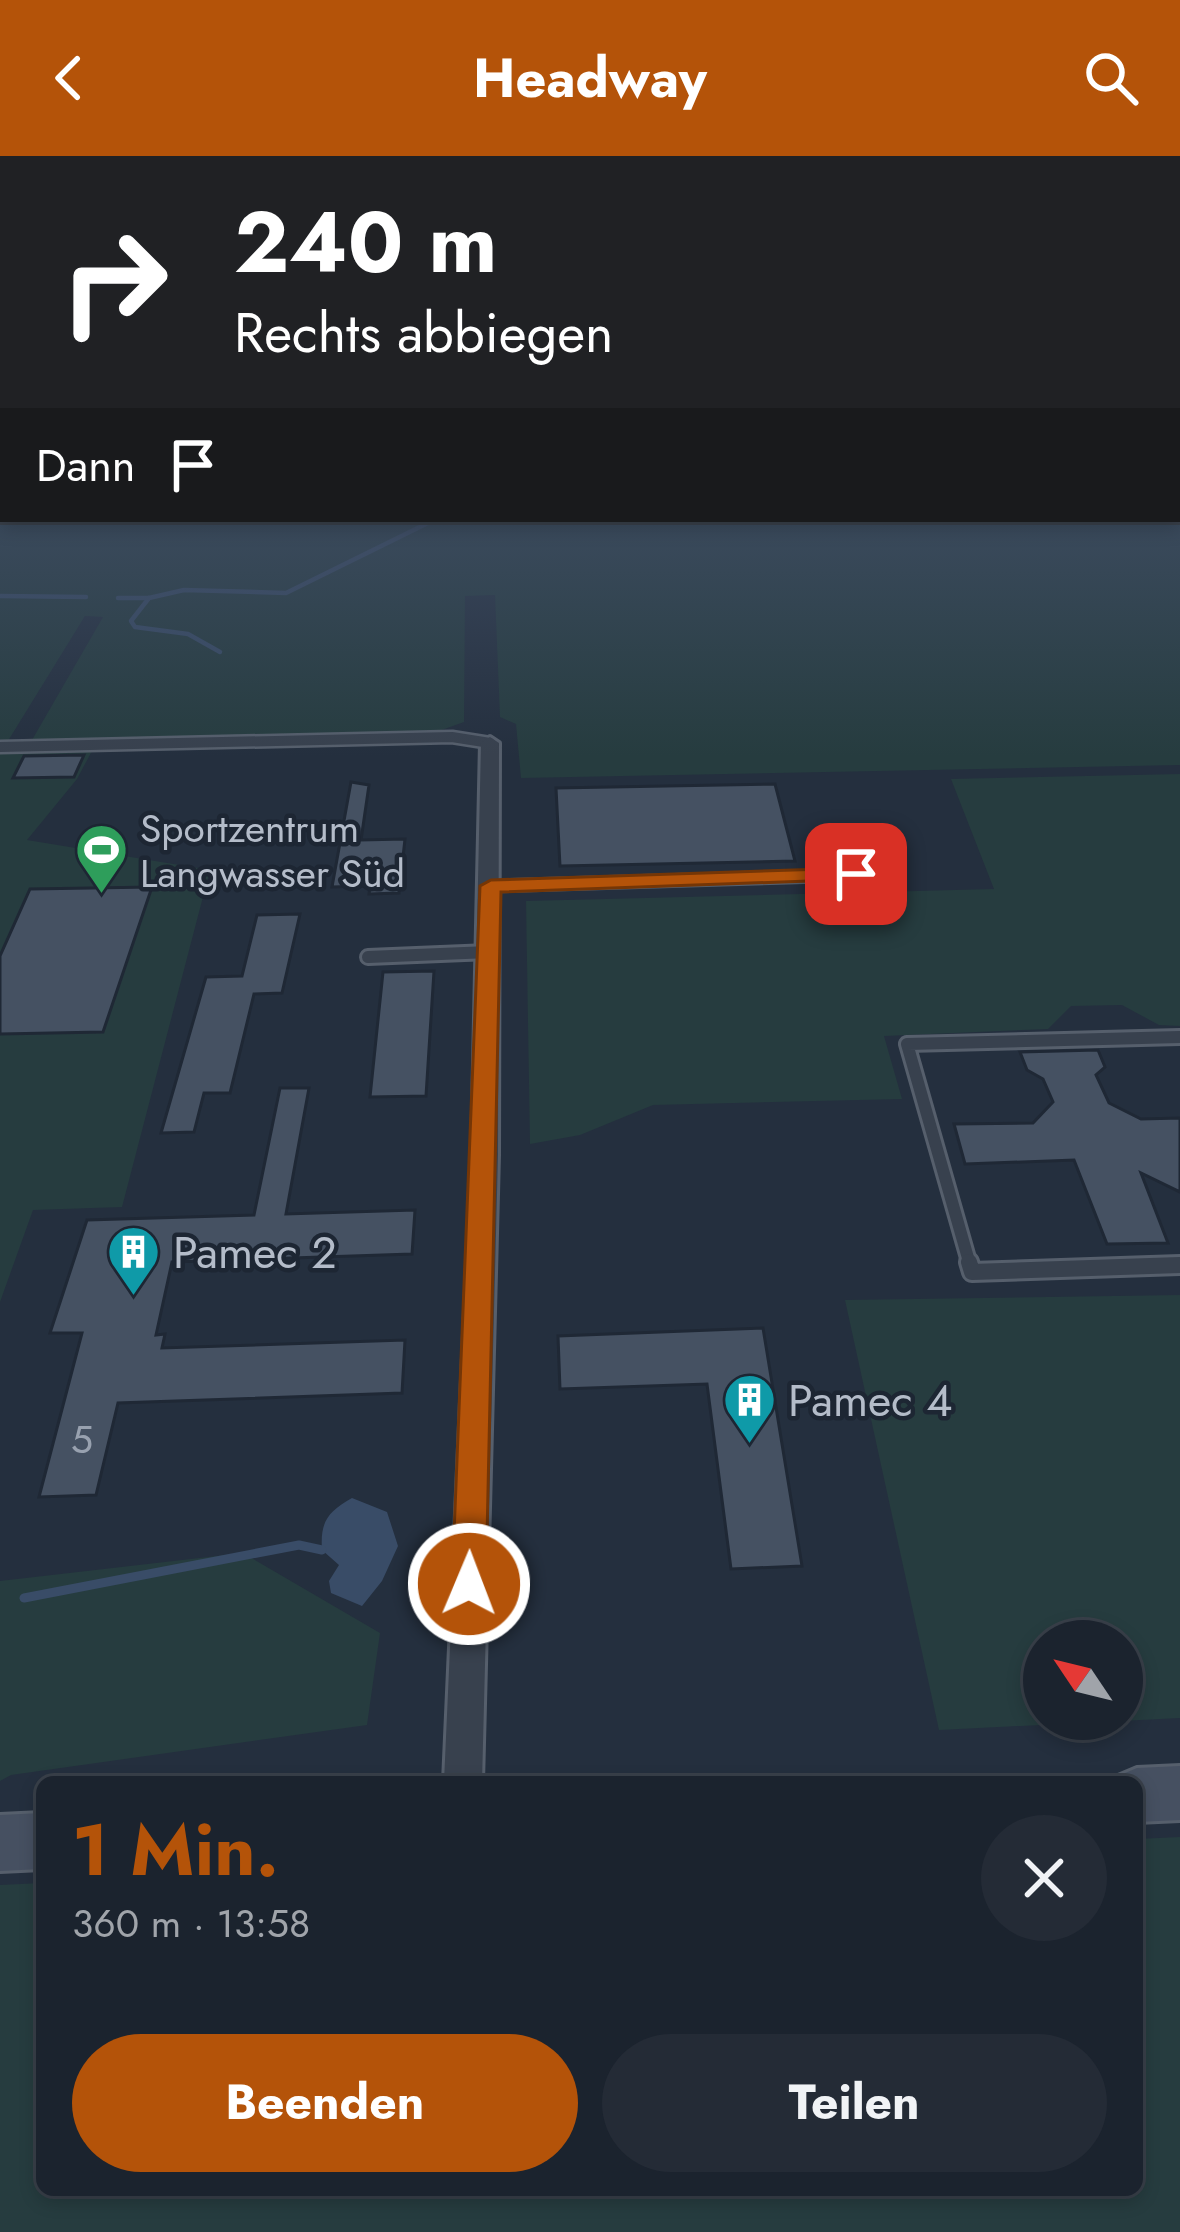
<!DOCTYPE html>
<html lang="de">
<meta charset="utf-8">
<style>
:root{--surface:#1b232e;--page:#242b36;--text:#f1f3f6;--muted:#a0a4aa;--line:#39404a;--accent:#b45309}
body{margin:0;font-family:Jost,sans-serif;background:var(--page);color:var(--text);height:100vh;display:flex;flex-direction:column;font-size:45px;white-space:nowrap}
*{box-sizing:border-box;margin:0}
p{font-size:39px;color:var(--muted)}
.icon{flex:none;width:66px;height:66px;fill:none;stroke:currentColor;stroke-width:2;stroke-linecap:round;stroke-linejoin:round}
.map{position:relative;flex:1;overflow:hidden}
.side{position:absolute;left:36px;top:1620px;width:1107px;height:420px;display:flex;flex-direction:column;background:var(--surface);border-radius:18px;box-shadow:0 6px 18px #0003,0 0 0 3px var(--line)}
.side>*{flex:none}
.top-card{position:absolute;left:0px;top:0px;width:1182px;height:366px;box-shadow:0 6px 18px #0003,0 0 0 3px var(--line);background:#202124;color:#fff;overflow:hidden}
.needle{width:78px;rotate:305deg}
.buttons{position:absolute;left:1023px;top:1464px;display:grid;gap:24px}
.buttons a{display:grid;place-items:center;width:120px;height:120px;border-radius:50%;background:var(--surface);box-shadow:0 6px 18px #0003,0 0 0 3px var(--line);font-size:60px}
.pin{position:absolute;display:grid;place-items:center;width:102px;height:102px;color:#fff;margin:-51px;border-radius:24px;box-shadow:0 6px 18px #0006}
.me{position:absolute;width:132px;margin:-66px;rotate:1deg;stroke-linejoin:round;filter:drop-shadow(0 0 9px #0008)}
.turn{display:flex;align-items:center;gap:42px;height:252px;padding:0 36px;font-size:54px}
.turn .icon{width:156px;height:156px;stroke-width:2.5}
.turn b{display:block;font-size:84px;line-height:102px}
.then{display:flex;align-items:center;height:114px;padding:0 36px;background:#0003;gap:24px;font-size:45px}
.round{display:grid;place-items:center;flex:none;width:126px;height:126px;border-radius:63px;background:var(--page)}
.head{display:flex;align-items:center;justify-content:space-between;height:204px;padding:0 36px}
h1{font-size:72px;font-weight:700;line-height:90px;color:var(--accent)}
.primary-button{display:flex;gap:24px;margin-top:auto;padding:24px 36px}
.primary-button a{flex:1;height:138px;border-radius:72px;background:var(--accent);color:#fff;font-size:48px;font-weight:700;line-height:138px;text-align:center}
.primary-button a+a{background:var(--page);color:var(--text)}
header{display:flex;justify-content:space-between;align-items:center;height:156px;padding:0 36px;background:var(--accent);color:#fff;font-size:54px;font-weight:700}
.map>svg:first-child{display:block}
.green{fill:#263c3f;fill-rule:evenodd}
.water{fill:#394c67}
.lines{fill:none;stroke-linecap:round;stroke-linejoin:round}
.stream-far1{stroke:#394c67;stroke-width:4.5}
.stream{stroke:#394c67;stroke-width:9}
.building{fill:#455162;stroke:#1f2835;stroke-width:3}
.service-far2-casing{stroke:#565f6c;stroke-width:15}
.service-far1-casing{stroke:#565f6c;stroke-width:18}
.service-casing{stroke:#565f6c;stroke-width:22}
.minor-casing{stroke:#565f6c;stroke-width:6}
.secondary-casing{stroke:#565f6c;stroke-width:6}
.service-far2{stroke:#38414e;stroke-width:10}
.service-far1{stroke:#38414e;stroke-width:12}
.service{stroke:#38414e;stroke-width:16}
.minor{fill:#38414e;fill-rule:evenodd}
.secondary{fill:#465061;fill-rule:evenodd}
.route{fill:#b45309;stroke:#753606;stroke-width:3}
.labels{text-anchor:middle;stroke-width:9;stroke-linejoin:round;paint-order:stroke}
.far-poi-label{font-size:39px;fill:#b4bcc9;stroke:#1d2633;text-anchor:start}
.number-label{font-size:39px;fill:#98a1af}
.poi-label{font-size:45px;fill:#b4bcc9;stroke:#1d2633;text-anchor:start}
</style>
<header><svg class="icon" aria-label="back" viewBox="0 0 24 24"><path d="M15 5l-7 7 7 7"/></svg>Headway<svg class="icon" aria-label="search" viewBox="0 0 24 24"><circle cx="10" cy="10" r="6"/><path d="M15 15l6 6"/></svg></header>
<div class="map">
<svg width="1180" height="2076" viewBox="0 0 1180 2076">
<rect width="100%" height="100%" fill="#242f3e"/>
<g class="green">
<polygon points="1180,309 1180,609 521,622 516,568 500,561 495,439 465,440 464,566 436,576 32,584 103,461 85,460 3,593 93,593 77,623 27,684 210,714 122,1051 33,1054 0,1146 0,310 3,363 1179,363"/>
<polygon points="1180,618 1180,870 1159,869 1122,849 1071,850 1048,873 884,880 902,943 653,949 580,979 530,988 526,745 994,733 951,623"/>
<path d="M1180 1139V1562L939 1574 845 1144ZM1044 1485H1122V1563H1044Z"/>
<polygon points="243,1397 380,1477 367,1569 11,1619 0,1625 0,1425"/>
<polygon points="1180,1681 1180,2076 0,2076 0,1729 42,1727 42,2034 1137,2034 1137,1683"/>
</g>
<path class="water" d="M352 1342 387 1356 398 1390 382 1425 362 1450 331 1437 329 1425 339 1409 322 1394C320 1365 328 1356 352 1342Z"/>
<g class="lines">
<g class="stream-far1">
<polyline points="0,440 86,441"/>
<polyline points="118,442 149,442 184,434 286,437 436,363"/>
<polyline points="149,442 131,465 135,471 188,478 220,496"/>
</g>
<polyline class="stream" points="24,1442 299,1389 322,1394"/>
</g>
<g class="building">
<polygon points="84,599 74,621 13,622 24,600"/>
<polygon points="351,626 369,629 361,684 405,683 399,737 369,738 370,730 332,731"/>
<polygon points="775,628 795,705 560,710 556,632"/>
<polygon points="152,731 103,876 0,878 0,800 30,733"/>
<polygon points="300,758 282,837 254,838 230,937 204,937 194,976 161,977 206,821 242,820 257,759"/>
<polygon points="434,815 426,940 370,941 383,816"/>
<polygon points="1098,894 1105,911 1096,919 1109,947 1141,963 1180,962 1180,1036 1141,1017 1168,1087 1107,1088 1074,1004 965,1008 954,968 1033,967 1053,946 1043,923 1027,914 1020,896"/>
<polygon points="280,932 309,932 286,1058 415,1054 412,1098 172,1106 156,1179 165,1178 162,1192 405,1184 402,1237 118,1247 96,1339 39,1341 82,1177 50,1177 87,1064 254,1059"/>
<polygon points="763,1172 802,1410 731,1413 707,1228 560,1233 558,1180"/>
</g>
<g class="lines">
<defs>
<g id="service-far2">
<polyline points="0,591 452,581 490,587"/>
<polyline points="491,730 856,719"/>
</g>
<g id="service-far1">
<polyline points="368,801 489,796"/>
<polyline points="970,1109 907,888 1180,881"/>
</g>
<polyline id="service" points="969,1106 972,1116 1180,1109"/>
<polygon id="minor" points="490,581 499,587 498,999 482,1626 444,1626 472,999 481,587"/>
<g id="secondary">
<polygon points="1180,1610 1180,1664 1137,1666 1137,1626 1115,1626 1118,1620 1137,1612"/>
<polygon points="42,1657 42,1713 0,1715 0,1659"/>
</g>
</defs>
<use href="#service-far2" class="service-far2-casing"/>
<use href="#service-far1" class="service-far1-casing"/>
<use href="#service" class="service-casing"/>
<use href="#minor" class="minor-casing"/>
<use href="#secondary" class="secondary-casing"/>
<use href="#service-far2" class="service-far2"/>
<use href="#service-far1" class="service-far1"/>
<use href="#service" class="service"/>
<use href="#minor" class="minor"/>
<use href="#secondary" class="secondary"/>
</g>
<linearGradient id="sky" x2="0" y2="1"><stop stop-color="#141a22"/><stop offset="0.52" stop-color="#3f4d63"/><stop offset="1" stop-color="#3f4d63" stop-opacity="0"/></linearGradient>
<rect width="1180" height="600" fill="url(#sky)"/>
<polygon class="route" points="856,712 863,714 863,723 501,736 486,1428 481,1439 469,1443 457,1439 452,1428 480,730 491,724"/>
<defs>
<symbol id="stadium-pin" viewBox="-11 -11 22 30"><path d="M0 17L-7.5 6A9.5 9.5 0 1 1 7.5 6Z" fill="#2e9e5b" stroke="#1d2633"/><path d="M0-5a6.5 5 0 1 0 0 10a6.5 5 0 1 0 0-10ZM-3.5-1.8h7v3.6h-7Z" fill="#fff"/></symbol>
<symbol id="building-pin" viewBox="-11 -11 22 30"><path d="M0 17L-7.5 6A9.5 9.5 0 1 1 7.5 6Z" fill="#0f9aa8" stroke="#1d2633"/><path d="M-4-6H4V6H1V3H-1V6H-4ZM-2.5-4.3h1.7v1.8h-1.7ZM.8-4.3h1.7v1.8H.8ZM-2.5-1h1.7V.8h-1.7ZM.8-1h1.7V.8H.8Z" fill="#fff"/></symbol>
</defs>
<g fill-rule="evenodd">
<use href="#stadium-pin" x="72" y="664" width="59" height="81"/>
<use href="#building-pin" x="104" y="1066" width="59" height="81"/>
<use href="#building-pin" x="720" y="1214" width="59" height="81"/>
</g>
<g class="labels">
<g class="far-poi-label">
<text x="140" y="686">Sportzentrum<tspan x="140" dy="45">Langwasser Süd</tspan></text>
</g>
<g class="number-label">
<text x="82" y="1297">5</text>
</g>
<g class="poi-label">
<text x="173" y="1112">Pamec 2</text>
<text x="788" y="1260">Pamec 4</text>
</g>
</g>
</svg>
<div class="buttons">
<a><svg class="needle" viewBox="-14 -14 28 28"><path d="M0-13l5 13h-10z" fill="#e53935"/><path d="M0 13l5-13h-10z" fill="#a0a4aa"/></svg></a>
</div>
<div class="pin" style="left:856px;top:718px;background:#d93025"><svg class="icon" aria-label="arrive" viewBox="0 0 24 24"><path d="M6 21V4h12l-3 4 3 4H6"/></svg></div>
<svg class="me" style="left:469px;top:1428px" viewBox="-20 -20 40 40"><circle r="17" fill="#b45309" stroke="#fff" stroke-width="3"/><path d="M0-11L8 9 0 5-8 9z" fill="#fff"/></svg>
<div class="top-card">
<div class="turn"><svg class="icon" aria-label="right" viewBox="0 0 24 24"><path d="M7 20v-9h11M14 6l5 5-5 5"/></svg><div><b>240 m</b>Rechts abbiegen</div></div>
<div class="then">Dann<svg class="icon" aria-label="arrive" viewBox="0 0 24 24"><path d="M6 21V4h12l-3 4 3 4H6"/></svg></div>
</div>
<section class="side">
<div class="head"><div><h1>1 Min.</h1><p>360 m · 13:58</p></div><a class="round"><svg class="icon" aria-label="close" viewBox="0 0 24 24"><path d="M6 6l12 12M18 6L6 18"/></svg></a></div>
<div class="primary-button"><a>Beenden</a><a>Teilen</a></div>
</section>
</div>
